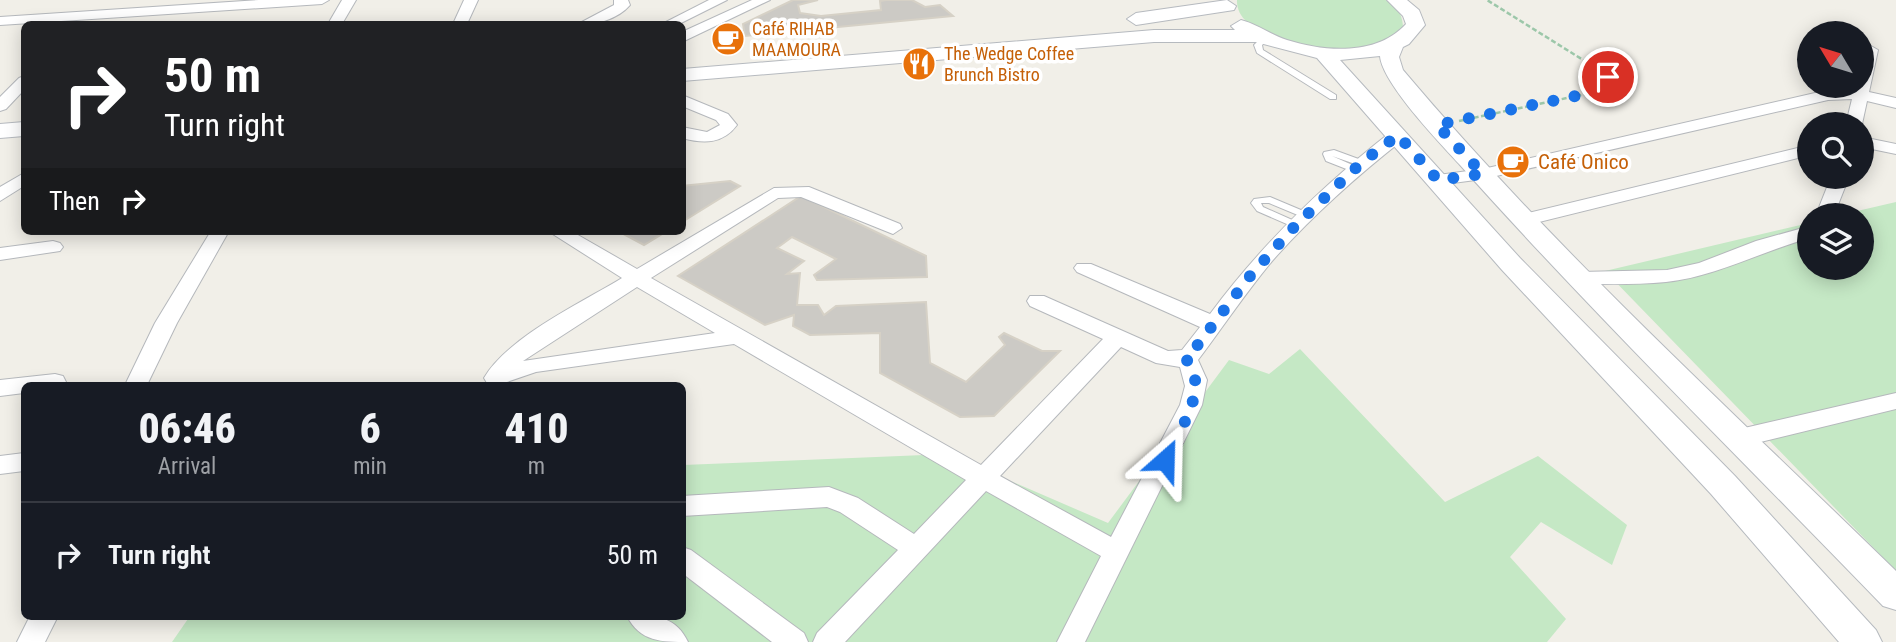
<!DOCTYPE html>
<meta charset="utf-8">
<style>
:root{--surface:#171b24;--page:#20242c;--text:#f1f3f6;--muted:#9ea1a6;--line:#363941}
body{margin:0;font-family:"Roboto Condensed",sans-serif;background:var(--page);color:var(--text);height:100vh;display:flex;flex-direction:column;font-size:26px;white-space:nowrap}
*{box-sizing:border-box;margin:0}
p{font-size:23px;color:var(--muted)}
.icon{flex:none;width:38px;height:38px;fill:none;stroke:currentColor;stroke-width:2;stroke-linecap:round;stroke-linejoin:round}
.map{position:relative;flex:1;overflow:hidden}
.drawer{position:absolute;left:21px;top:382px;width:665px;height:238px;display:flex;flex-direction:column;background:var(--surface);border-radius:10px;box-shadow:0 4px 18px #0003}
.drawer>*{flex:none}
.guide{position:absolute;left:21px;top:21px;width:665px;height:214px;border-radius:10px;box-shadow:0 4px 18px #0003;background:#202124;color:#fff;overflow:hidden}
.needle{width:46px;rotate:308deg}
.controls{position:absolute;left:1797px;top:21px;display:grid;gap:14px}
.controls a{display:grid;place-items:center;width:77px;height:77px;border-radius:50%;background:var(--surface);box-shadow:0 4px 18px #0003;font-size:35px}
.pin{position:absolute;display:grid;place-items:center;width:60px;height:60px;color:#fff;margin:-30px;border:4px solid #fff;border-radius:50%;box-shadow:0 2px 7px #0007}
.me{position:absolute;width:77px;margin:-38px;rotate:25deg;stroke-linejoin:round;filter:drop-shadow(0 0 5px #0008)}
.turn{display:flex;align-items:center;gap:24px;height:147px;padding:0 28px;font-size:32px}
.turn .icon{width:91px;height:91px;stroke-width:2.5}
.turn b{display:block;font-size:49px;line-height:60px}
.then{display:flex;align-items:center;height:66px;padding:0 28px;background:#0003;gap:14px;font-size:26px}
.eta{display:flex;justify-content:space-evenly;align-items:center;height:119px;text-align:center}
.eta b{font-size:42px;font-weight:800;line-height:49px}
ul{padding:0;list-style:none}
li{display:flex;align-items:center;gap:21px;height:105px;padding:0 28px;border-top:2px solid var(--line)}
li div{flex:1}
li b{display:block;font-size:26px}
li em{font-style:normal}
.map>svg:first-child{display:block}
.green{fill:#c5e8c5}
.building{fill:#cccac5;stroke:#d6d1c6;stroke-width:2}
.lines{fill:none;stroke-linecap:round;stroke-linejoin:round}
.service-casing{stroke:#b5b8bc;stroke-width:2}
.minor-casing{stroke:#b5b8bc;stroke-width:2}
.secondary-casing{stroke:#b6babf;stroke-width:2}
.path{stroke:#9cc7a9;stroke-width:2.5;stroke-dasharray:5 2.5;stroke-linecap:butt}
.service{fill:#fff;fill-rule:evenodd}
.minor{fill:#fff;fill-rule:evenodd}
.secondary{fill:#fff;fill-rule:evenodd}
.route{stroke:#1a73e8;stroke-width:12;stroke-dasharray:0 21.6}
.labels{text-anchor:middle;stroke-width:7;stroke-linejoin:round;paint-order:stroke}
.far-food-label{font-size:18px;fill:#c56008;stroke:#fff;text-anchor:start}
.food-label{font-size:21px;fill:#c56008;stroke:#fff;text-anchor:start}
</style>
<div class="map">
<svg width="1896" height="642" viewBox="0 0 1896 642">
<rect width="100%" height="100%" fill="#f1efe8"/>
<g class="green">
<path d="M1237 0H1386C1398 8 1403 15 1403 29 1394 37 1387 42 1375 46 1343 55 1235 44 1237 0Z"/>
<polygon points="1896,202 1896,571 1605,271 1809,223 1810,268 1862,268 1862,215 1840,215"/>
<polygon points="1300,349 1445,502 1538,456 1627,525 1612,565 1541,522 1510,557 1566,619 1547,642 172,642 190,616 682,616 683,465 948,454 1108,523 1229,360 1269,374"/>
</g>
<g class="building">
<polygon points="793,0 818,0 798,5 800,13 821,16 881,10 880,1 886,0 912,0 925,7 940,5 953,16 745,36 743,24"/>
<polygon points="730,181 740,186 682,222 682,186"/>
<polygon points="801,196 926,256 927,277 817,280 814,275 836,259 792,237 777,248 804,261 787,274 800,273 797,305 818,305 824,315 836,306 926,302 930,363 966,382 1005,345 999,337 1004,333 1042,351 1060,351 994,416 960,417 880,373 880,333 810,335 793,326 794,315 765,325 678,276"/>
<polygon points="618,231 667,231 644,245"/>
</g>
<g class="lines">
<defs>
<g id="service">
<polygon points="1262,37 1269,39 1262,45 1263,50 1336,95 1336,99 1330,99 1257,53 1254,45"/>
<polygon points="1334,150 1364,161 1365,163 1361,166 1332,156 1357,167 1357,171 1354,172 1326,161 1323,154 1324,152"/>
<polygon points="1270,197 1308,213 1310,215 1305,218 1269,203 1261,203 1263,207 1299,223 1301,225 1299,227 1296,228 1257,211 1251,203 1254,199"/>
</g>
<g id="minor">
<polygon points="259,0 329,0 322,4 0,25 0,17"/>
<polygon points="342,0 356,0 342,24 328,24"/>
<polygon points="464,0 478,0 467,24 453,24"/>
<path d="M614 0H628L630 5C618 19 595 26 578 24L614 5Z"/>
<polygon points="709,0 727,0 679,24 662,24"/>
<polygon points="752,0 770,0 682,42 682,32"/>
<polygon points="1871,46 1878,50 1869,92 1896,98 1896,108 1867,101 1862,124 1846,124 1852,99 1828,100 1483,179 1438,185 1429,180 1438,175 1483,169 1828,90 1854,89 1855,86 1862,86 1862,57 1866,47"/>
<polygon points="24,76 24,90 6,109 0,111 0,97 19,78"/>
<path d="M682 95 728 114 737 125C723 144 704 144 682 138V127L707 132 720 125 716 120 682 106Z"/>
<path d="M1398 130 1404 131 1406 135 1404 139C1357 176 1313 215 1273 260 1246 292 1223 327 1198 360L1207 380 1202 405 1085 642H1057L1101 556 986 491 845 642H813L817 633 898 550 840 512 827 507 682 516V496L829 487 858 498 914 534 966 480 734 344 536 372 498 385 487 383 484 378C508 337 581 303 622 278L548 231H571L637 269 774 188 809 187 900 224 902 228 893 234 801 197 778 198 651 278 981 465 1103 339 1030 306 1027 301 1030 296H1044L1168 351 1182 350 1200 327 1077 272 1074 268 1077 264H1091L1210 314C1262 244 1323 185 1392 131ZM637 287 715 333 523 361ZM1121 347 1156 363 1180 367 1185 386 1180 405 1111 537 1000 476Z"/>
<polygon points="1862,137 1896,144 1896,154 1862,147"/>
<polygon points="1810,145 1810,155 1523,226 1514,220 1516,216"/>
<polygon points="24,173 24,186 0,201 0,187"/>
<polygon points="1831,177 1849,177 1834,215 1816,215"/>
<path d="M1810 226V238C1762 251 1715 277 1666 282 1638 285 1608 284 1580 284L1573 282 1570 278 1573 274 1580 272 1667 270 1699 263 1756 241Z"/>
<polygon points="211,231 229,231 177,323 147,385 125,385 155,323"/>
<polygon points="53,241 60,243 63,247 60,251 0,260 0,248"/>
<polygon points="55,374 63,376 66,382 64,385 24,385 24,393 0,396 0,380"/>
<polygon points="1896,393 1896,409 1740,447 1732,444 1728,438 1732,432 1740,429"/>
<polygon points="24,453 24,471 0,474 0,456"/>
<polygon points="682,547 691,550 804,633 808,642 772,642 682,573"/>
<polygon points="30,616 58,616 45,642 17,642"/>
<path d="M627 616C653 616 675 614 688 642 662 642 640 642 627 616Z"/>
</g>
<g id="secondary">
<polygon points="1227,0 1236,6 1234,10 1136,25 1127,19 1136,13"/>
<path d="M1387 0H1407L1419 10 1425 25 1409 44 1403 47 1399 57 1403 70C1554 249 1729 408 1896 571V610L1883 606C1742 460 1596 317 1460 165 1440 143 1382 83 1380 56L1340 60 1520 258 1735 476 1876 630 1882 642H1839L1711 494 1502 270 1317 58 1256 42H1154L682 81V69L1154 30H1235L1231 26 1241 20C1257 24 1271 35 1287 40 1325 52 1377 56 1406 24L1403 16Z"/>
<polygon points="24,122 24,136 0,138 0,124"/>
</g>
</defs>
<use href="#service" class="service-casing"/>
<use href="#minor" class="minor-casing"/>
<use href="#secondary" class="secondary-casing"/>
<polyline class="path" points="1459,121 1595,92 1610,82 1604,73 1487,0"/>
<use href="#service" class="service"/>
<use href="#minor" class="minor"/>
<use href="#secondary" class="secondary"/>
</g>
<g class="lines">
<path class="route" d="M1165 460C1179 430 1212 387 1185 358L1190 355 1250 276 1296 225 1361 163 1398 135 1438 180 1483 174 1437 125 1595 92 1610 82 1608 77"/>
</g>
<defs>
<symbol id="cafe-disc" viewBox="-11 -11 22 22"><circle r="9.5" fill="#e8710a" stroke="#fff"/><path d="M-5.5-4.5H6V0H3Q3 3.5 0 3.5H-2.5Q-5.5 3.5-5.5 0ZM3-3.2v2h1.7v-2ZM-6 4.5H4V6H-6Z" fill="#fff"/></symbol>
<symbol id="restaurant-disc" viewBox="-11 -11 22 22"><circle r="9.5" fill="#e8710a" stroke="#fff"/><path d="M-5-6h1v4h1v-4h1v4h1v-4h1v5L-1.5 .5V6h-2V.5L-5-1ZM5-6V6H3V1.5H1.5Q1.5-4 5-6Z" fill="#fff"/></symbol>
</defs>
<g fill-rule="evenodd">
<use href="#cafe-disc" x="709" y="20" width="38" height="38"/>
<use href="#restaurant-disc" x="900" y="45" width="38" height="38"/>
<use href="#cafe-disc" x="1494" y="143" width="38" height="38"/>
</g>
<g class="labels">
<g class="far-food-label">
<text x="752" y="35">Café RIHAB<tspan x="752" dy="21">MAAMOURA</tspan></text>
<text x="944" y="60">The Wedge Coffee<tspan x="944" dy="21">Brunch Bistro</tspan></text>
</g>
<g class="food-label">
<text x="1538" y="169">Café Onico</text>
</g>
</g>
</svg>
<div class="controls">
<a><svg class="needle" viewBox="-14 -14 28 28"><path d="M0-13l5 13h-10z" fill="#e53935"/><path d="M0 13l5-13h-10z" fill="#9ea1a6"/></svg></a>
<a><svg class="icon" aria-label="search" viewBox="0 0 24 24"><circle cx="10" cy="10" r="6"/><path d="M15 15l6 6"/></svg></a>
<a><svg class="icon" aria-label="layers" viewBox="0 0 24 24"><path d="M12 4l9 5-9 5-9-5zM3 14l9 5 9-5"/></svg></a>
</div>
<div class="pin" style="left:1608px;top:77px;background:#d93025"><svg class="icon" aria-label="arrive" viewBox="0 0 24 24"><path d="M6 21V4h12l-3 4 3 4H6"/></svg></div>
<svg class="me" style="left:1165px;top:460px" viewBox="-20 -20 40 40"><path d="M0-17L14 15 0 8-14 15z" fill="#1a73e8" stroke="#fff" stroke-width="4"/></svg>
<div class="guide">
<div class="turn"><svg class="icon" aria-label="right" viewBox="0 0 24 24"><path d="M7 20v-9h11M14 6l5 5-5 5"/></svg><div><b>50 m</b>Turn right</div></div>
<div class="then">Then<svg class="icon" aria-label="right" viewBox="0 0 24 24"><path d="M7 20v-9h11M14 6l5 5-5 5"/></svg></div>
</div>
<section class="drawer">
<div class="eta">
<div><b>06:46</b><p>Arrival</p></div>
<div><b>6</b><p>min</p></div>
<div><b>410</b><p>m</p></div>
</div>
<ul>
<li><svg class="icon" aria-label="right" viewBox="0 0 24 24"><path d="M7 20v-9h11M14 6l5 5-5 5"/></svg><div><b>Turn right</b></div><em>50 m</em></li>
</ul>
</section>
</div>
